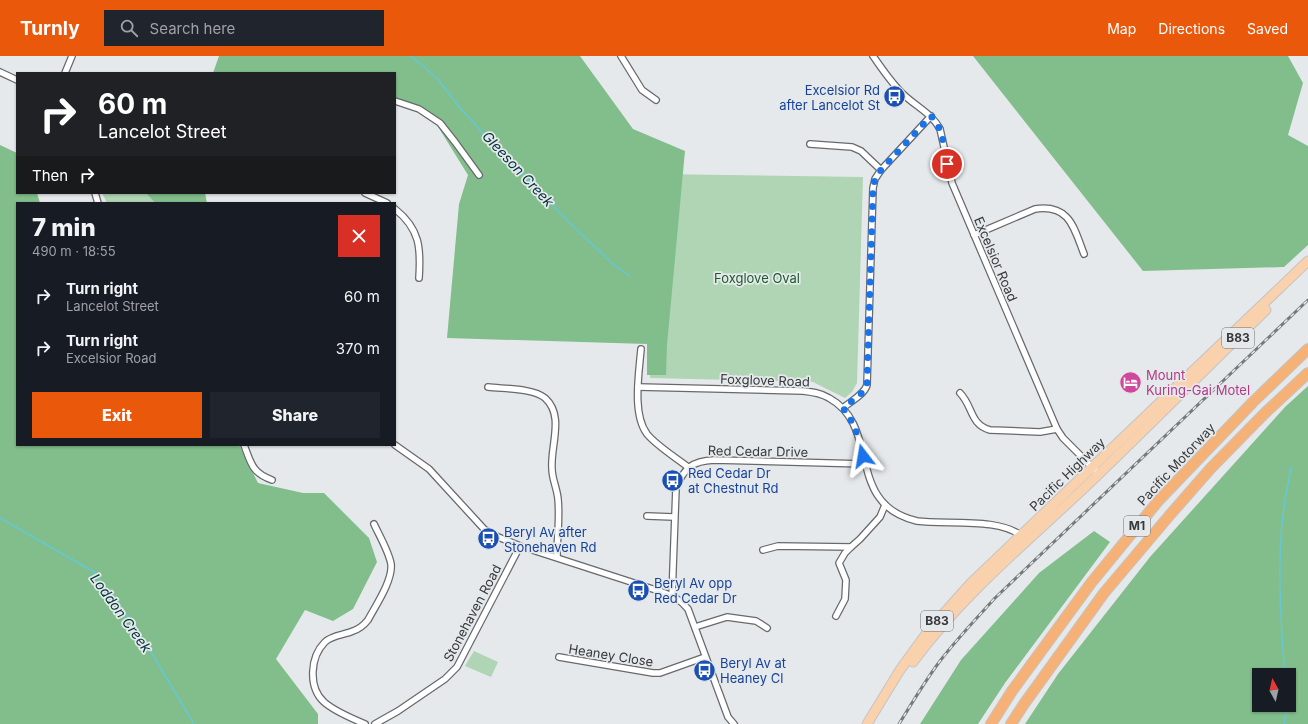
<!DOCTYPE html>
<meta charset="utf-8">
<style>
:root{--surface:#171b24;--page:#20242c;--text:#f1f3f6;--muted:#9ea1a6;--accent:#ea580c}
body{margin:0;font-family:Inter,sans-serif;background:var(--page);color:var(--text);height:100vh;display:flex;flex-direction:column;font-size:15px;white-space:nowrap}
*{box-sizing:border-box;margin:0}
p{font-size:13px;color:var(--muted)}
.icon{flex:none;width:22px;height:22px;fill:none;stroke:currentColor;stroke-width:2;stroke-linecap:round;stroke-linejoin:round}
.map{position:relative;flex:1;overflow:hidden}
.sheet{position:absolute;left:16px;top:146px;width:380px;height:244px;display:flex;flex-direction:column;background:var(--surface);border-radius:0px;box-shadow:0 1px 3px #0004}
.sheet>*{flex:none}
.guide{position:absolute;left:16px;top:16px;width:380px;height:122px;border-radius:0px;box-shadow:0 1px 3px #0004;background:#202124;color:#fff;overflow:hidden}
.needle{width:26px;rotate:352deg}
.fabs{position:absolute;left:1252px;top:612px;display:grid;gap:8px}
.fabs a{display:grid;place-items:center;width:44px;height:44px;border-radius:0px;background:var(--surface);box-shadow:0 1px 3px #0004;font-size:20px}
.pin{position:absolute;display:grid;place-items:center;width:34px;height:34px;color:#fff;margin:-17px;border:2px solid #fff;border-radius:50%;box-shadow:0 1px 4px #0007}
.me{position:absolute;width:44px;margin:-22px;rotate:346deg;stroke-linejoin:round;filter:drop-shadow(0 0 3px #0008)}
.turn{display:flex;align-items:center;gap:14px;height:84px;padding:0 16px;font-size:18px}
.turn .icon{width:52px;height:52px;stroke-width:2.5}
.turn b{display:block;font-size:28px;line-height:34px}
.then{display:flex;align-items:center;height:38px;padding:0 16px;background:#0003;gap:8px;font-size:15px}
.round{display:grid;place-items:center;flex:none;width:42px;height:42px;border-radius:0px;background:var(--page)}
.headline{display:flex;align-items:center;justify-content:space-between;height:68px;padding:0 16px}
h1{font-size:24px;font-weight:800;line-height:30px}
.button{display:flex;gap:8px;margin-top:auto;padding:8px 16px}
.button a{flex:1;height:46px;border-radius:0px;background:var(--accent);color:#fff;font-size:16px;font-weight:800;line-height:46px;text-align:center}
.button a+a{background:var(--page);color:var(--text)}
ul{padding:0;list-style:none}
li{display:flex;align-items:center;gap:12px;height:52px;padding:0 16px}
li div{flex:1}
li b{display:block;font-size:15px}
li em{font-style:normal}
header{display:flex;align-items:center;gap:24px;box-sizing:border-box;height:56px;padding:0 20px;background:var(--accent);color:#fff}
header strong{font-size:19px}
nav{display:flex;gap:22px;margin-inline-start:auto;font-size:14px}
.search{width:280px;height:36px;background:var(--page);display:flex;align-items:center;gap:10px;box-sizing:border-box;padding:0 14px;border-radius:0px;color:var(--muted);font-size:15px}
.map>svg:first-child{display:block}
.green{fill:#b0d5b4}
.forest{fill:#82be8b;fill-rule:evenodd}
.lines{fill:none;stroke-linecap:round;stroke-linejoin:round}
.stream{stroke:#63c9d6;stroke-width:1.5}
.street-casing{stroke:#67696c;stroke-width:8}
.primary-casing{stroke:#c3c4c4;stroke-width:11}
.highway-casing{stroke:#c3c4c4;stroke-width:12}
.street{stroke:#fff;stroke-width:5.5}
.primary{stroke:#fad1ad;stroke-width:9}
.highway{stroke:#f6b276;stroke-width:10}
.rail-casing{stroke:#777a7b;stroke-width:3}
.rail{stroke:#e6e9ec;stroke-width:1.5;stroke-dasharray:4.5;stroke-linecap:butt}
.route{stroke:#1a73e8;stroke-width:7;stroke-dasharray:0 12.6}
.labels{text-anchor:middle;stroke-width:3.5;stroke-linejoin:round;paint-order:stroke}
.shield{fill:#e6e9ec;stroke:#6c6e6f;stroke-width:1}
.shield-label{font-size:12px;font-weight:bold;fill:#37393a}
.transit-label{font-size:13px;fill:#164399;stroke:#e6e9ec;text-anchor:start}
.street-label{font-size:13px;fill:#37393a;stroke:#e6e9ec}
.park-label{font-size:13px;fill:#1b5b2a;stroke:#e6e9ec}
.hotel-label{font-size:13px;fill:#b23c85;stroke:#e6e9ec;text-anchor:start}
.water-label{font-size:14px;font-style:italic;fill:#003439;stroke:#e6e9ec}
</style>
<header>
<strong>Turnly</strong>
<div class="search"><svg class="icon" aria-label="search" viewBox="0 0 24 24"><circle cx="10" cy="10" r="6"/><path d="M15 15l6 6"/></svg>Search here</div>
<nav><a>Map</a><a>Directions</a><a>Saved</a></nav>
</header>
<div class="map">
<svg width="1308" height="668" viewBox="0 0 1308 668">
<rect width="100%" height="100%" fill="#e6e9ec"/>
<g class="green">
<polygon points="655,118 863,121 857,327 852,336 845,342 813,326 650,322"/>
<polygon points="102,137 146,137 155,147 107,147"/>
<polygon points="474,595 498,606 491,621 465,610"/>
</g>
<g class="forest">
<polygon points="219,0 580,0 633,73 685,95 667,289 666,319 647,319 647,288 447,282 459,148 468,119 437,69 415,53 395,47 395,17 213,17"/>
<polygon points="973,0 1288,0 1303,27 1288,79 1308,90 1308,189 1284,211 1143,215"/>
<polygon points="0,89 17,97 17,137 37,137 40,147 17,147 17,389 239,389 258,427 303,437 324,437 369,482 377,506 353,553 333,565 305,554 276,603 318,658 318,668 0,668"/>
<polygon points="146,137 205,137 207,147 155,147"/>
<path d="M1308 330V668H1025L1058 618 1150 501 1285 351ZM1259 619H1289V649H1259Z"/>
<polygon points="1094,475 1110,486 1005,627 978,668 920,668 961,604 1039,517"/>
</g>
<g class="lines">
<g class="stream">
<polyline points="411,0 437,22 460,52 495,90 572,169 613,208 630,220"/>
<polyline points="0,462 94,516 137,573 194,668"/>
<path d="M1285 619C1281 573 1278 527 1281 481 1282 457 1287 434 1291 411"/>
<polyline points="1284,668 1287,649"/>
</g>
<defs>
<g id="street">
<polyline points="621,0 642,34 656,44"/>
<path d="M873 0C883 14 892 28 904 39 917 51 932 58 940 73L952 127 1057 373 1063 382 1099 418"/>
<polyline points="0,16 17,24"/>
<polyline points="65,17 72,0"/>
<polyline points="395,45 419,53 440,67 455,86 479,119"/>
<polyline points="810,88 852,91 861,95 881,114"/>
<polyline points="95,137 98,147"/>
<polyline points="365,137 387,147"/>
<path d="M395 153C420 173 421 192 419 222"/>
<path d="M974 179 1035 153C1070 148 1074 172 1084 198"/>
<path d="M641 293C639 317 632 358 647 378 657 390 675 401 688 411"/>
<path d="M488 331C504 333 533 332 545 342 565 360 550 390 552 413 552 423 557 432 558 443 560 462 557 482 557 501"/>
<path d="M638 331 803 335C812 336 821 337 829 342 882 371 844 448 917 465 947 469 1000 461 1023 481"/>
<path d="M960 337C973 350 970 369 990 374L1040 376 1057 373"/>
<path d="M843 352C851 345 864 339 867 329L873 132 875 123 881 114 931 60"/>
<path d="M244 389C251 407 252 417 272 424"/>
<path d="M395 389 429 413 484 473 491 478 520 490 662 536C673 540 681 544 688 553L728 661 734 668"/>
<polyline points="647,460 674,461"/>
<polyline points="763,494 778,490 851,491 860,483 880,461 885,449"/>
<path d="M672 540 676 432C684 412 692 405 714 404L865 408"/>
<polyline points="836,560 845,543 846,524 839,507 845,497 851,491"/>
<polyline points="695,571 727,561 756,565 767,572"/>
<polyline points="559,601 653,617 660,617 705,601"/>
<path d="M365 668C353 663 333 654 324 646 308 631 310 601 325 586 332 579 344 579 353 575 359 573 364 569 368 564 376 549 393 524 391 508 389 496 379 479 374 468"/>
<polyline points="375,668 398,655 445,623 457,611 520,490"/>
</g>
<g id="primary">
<path d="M913 606C960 542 1022 490 1080 436 1143 376 1204 314 1266 254"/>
<polyline points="867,668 900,614 929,574 971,527 1308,205"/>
</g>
<g id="highway">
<polyline points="991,668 1012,635 1091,527 1159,444 1253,346 1308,293"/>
<polyline points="1011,668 1024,648 1104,537 1169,460 1211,412 1265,357 1308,317"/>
</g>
</defs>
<use href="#street" class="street-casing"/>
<use href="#primary" class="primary-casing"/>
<use href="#highway" class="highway-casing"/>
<use href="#street" class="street"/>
<use href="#primary" class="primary"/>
<use href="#highway" class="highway"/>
<defs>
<path id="rail" d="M899 668C912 647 925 625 940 605 957 583 976 563 995 542L1308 244"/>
</defs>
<use href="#rail" class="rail-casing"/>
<use href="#rail" class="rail"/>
</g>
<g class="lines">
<path class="route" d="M863 400C859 382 854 366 843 352 851 345 864 339 867 328L873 132 875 123 881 114 931 60C944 74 943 89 947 108"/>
</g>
<defs>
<symbol id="bus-disc" viewBox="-11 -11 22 22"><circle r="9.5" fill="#1a4fb4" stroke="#e6e9ec"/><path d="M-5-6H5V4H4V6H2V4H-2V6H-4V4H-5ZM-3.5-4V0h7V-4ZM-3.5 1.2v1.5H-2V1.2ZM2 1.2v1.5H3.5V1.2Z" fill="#fff"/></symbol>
<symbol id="hotel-disc" viewBox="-11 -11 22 22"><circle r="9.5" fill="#d1479c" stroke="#e6e9ec"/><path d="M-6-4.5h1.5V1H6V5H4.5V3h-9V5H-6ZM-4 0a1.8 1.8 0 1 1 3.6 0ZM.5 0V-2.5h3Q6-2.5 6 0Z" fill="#fff"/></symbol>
</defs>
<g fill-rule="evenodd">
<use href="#bus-disc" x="882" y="28" width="25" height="25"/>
<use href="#hotel-disc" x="1118" y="314" width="25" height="25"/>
<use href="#bus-disc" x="660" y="412" width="25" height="25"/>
<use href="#bus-disc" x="476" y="470" width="25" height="25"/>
<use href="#bus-disc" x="626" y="522" width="25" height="25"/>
<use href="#bus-disc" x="692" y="602" width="25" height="25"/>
</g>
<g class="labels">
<g class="shield">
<rect x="1222" y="272" width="32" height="20" rx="3"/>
<rect x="1124" y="460" width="26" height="20" rx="3"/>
<rect x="921" y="555" width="32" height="20" rx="3"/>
</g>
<g class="shield-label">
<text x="1238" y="286">B83</text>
<text x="1137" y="474">M1</text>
<text x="937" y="569">B83</text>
</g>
<g class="transit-label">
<text x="880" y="39" text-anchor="end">Excelsior Rd<tspan x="880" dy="15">after Lancelot St</tspan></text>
<text x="688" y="422">Red Cedar Dr<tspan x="688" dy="15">at Chestnut Rd</tspan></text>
<text x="504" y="481">Beryl Av after<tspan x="504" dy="15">Stonehaven Rd</tspan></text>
<text x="654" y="532">Beryl Av opp<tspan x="654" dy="15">Red Cedar Dr</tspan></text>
<text x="720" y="612">Beryl Av at<tspan x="720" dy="15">Heaney Cl</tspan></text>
</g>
<g class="street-label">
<text transform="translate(996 203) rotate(67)" y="5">Excelsior Road</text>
<text transform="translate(765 324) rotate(2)" y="5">Foxglove Road</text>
<text transform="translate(758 395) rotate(1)" y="5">Red Cedar Drive</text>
<text transform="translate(1176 408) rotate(-47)" y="5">Pacific Motorway</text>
<text transform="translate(1067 418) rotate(-44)" y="5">Pacific Highway</text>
<text transform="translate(472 557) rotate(-62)" y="5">Stonehaven Road</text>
<text transform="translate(611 599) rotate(9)" y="5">Heaney Close</text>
</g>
<g class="park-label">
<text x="757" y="227">Foxglove Oval</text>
</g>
<g class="hotel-label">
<text x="1146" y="324">Mount<tspan x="1146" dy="15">Kuring-Gai Motel</tspan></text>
</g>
<g class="water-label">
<text transform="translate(518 113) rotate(47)" y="5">Gleeson Creek</text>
<text transform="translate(121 557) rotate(54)" y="5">Loddon Creek</text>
</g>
</g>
</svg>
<div class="fabs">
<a><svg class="needle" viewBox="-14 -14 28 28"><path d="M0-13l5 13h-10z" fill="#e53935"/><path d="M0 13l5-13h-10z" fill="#9ea1a6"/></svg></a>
</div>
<div class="pin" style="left:947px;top:108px;background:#d93025"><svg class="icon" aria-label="arrive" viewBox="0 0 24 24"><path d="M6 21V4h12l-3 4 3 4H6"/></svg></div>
<svg class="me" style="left:863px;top:400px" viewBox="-20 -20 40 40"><path d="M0-17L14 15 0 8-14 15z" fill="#1a73e8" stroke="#fff" stroke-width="4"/></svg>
<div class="guide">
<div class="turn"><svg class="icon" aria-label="right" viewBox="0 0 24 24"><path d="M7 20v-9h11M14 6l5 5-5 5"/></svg><div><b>60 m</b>Lancelot Street</div></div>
<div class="then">Then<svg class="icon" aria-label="right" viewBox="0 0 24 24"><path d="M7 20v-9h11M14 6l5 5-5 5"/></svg></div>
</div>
<section class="sheet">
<div class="headline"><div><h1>7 min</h1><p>490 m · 18:55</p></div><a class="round" style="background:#d93025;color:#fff"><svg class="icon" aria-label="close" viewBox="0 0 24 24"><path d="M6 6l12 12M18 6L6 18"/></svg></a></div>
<ul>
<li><svg class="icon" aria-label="right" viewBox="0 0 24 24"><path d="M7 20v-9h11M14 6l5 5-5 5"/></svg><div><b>Turn right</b><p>Lancelot Street</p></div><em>60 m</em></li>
<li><svg class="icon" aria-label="right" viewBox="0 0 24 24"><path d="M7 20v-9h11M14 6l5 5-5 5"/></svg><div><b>Turn right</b><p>Excelsior Road</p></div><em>370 m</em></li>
</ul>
<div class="button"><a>Exit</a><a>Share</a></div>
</section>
</div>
